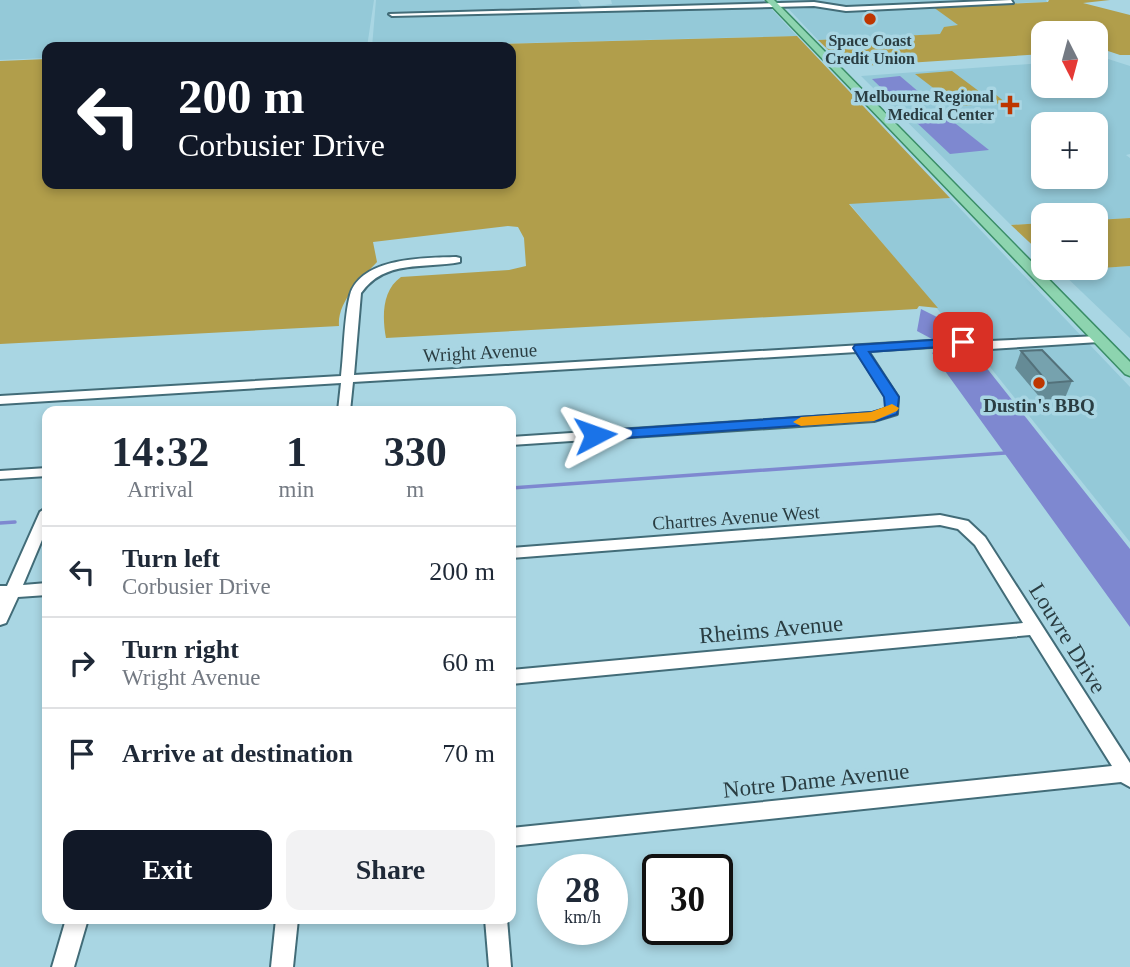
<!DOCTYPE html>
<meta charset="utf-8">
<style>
:root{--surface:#fff;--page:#f2f2f3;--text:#1f2937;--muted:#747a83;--line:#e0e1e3;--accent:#111827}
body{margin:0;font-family:"Times New Roman",serif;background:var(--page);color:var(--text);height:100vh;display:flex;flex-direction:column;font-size:26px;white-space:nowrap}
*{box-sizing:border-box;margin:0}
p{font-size:23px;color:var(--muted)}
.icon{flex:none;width:38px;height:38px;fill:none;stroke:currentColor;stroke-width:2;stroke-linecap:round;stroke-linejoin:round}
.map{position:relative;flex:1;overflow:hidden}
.sheet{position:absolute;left:42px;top:406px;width:474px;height:518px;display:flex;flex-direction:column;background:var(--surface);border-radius:14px;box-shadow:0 4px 10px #0003}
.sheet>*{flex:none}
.hud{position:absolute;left:42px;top:42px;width:474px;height:147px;border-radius:14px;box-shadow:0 4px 10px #0003;background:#111827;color:#fff;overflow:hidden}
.needle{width:46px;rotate:174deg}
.fabs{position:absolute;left:1031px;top:21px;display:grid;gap:14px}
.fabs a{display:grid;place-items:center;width:77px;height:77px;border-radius:14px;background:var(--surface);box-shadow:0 4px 10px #0003;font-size:35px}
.speed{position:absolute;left:537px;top:854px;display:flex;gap:14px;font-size:35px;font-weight:700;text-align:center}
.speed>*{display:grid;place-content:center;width:91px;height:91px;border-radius:50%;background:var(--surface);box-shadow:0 4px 10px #0003;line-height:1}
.speed small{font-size:18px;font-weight:400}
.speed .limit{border:4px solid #111;border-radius:10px;background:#fff;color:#111}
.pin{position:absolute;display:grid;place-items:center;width:60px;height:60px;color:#fff;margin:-30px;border-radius:14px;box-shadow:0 4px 10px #0006}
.me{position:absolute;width:77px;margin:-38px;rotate:86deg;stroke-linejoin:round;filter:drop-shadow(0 0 5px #0008)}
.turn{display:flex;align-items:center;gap:24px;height:147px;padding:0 21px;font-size:32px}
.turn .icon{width:91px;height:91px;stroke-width:2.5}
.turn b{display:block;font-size:49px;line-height:60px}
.eta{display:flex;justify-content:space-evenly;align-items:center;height:119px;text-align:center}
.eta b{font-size:42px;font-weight:600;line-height:49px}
.primary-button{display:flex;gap:14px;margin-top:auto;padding:14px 21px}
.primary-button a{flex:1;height:80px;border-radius:14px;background:var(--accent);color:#fff;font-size:28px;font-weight:600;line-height:80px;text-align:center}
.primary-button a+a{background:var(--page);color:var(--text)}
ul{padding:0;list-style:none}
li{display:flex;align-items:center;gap:21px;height:91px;padding:0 21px;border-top:2px solid var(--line)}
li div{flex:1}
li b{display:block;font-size:26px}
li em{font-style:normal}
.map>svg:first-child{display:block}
.built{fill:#94c9d8;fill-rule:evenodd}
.green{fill:#b19e4b}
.water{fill:#7e88d0}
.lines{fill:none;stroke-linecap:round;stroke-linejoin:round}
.stream{stroke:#7e88d0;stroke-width:3.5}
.minor-casing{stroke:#426c78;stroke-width:4}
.major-casing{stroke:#398d66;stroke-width:3}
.minor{fill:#fff;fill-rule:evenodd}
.major{fill:#8dd4af;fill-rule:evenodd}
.wall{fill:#658b96}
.building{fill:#76a2ae;stroke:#53717a;stroke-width:2}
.route{fill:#1a73e8;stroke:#114b97;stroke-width:2}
.slow{fill:#f59e0b}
.poi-dot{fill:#be3600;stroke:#a9d6e3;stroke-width:2.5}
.labels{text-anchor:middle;stroke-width:7;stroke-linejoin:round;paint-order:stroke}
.far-poi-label{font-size:16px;font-weight:bold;fill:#2a3d42;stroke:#a9d6e3}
.street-label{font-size:19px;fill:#2a3d42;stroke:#a9d6e3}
.poi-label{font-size:19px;font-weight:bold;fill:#2a3d42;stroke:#a9d6e3}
.near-street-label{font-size:23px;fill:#2a3d42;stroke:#a9d6e3}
</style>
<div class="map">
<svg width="1130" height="967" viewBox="0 0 1130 967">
<rect width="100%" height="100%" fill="#a9d6e3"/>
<g class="built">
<polygon points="0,0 374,0 367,47 47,47 47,58 0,60"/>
<polygon points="376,0 578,0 582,7 587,7 612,4 611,0 763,0 797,36 372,47"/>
<polygon points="780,0 1046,0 1047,2 933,6 959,25 941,34 818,40"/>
<path d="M1102 57 1130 66V154L1126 155 1130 158V218L1096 220V215H1043V223L1011 225 861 76 1043 63V86H1096V58ZM1043 124H1096V177H1043Z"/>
<polygon points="950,198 1130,387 1130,542 978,352 965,347 970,345 966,339 958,339 964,335 955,323 944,317 849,203"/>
<polygon points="1130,266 1130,338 1060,271"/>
</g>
<g class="green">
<polygon points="1049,0 1110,0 1083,3 1130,15 1130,55 1120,55 1096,47 1096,33 1043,33 1043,54 846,67 818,40 940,34 944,27 958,25 933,7 1048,2"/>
<path d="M797 36 950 198 849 204 938 308 919 306 917 309 386 338C382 317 382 290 401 277L509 270 526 266 524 238 518 227 508 226 373 242 377 262C362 278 337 302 339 326L0 344V61L47 59V184H511V47H385Z"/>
<polygon points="952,71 984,95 995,94 1006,103 957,106 915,74"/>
<polygon points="1130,218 1130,266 1060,271 1057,268 1096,268 1096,220"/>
<polygon points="1043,223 1043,255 1011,225"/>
</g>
<g class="water">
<polygon points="900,76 933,104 898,104 872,79"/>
<polygon points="948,119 951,120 989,150 950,154 916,122"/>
<polygon points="921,309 951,324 959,334 952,338 963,349 974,352 1130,549 1130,627 932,353 939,348 932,339 917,331"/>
</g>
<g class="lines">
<g class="stream">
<polyline points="511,488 1005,453"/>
<polyline points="0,523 15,522"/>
</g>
<defs>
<g id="minor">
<polygon points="1011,0 1013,3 846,11 814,6 392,16 389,14 814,2 846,7"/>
<path d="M456 257 460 258V262C424 269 385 259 361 293L354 375 963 339 990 341 1099 336 1105 339 1099 342 990 349 963 345 868 351 898 397 897 414 874 421 511 445V437L873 413 886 409V397L857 352 353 382 350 411H338L341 383 0 404V396L341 376C344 352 344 317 350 295 361 257 425 258 456 257Z"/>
<polygon points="47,468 47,476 0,479 0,471"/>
<polygon points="47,507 47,528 23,585 47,583 47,595 18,597 6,623 0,625 0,586 7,586 40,512"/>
<polygon points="940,515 968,521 985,537 1130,763 1130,787 1121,782 511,846 511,828 1112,766 1030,635 511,684 511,670 1023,623 975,545 958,529 940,525 511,558 511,548"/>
<polygon points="66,919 88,919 74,967 52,967"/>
<polygon points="276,919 298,919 293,967 271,967"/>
<polygon points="485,919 507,919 511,967 489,967"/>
</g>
<polygon id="major" points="766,0 774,0 1130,362 1130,376 1125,374"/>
</defs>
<use href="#minor" class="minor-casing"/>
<use href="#major" class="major-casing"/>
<use href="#minor" class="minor"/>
<use href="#major" class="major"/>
</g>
<polygon class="wall" points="1021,351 1072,381 1065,398 1042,400 1015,368"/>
<polygon class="building" points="1042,350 1072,381 1048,383 1021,351"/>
<polygon class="route" points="963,338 970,342 968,345 869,352 899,397 897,414 879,420 595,440 587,435 595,431 872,412 885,408 884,397 853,348 855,345"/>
<polygon class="slow" points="892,404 899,408 897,411 874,421 801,426 793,422 801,417 871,412"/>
<g class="poi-dot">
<circle cx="870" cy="19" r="7"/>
<path d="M1006.5 94.5h7v7h7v7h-7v7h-7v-7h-7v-7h7z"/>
<circle cx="1039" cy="383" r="7"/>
</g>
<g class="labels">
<g class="far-poi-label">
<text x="870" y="46">Space Coast<tspan x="870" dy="18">Credit Union</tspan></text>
<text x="994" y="102" text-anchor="end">Melbourne Regional<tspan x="994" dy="18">Medical Center</tspan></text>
</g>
<g class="street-label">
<text transform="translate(480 352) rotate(-3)" y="7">Wright Avenue</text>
<text transform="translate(736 517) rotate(-4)" y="7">Chartres Avenue West</text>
</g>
<g class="poi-label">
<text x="1039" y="412">Dustin's BBQ</text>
</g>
<g class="near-street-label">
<text transform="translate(771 629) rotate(-5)" y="8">Rheims Avenue</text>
<text transform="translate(1068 638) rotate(58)" y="8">Louvre Drive</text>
<text transform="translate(816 780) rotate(-6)" y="8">Notre Dame Avenue</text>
</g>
</g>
</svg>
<div class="fabs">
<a><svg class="needle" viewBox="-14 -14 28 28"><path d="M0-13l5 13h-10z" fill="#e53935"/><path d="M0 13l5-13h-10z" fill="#747a83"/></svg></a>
<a>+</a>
<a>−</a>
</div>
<div class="speed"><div>28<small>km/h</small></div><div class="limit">30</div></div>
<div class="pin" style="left:963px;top:342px;background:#d93025"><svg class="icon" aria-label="arrive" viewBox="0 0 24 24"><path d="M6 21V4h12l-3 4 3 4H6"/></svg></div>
<svg class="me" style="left:595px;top:435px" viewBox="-20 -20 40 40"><path d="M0-17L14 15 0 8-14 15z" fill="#1a73e8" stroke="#fff" stroke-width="4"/></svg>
<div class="hud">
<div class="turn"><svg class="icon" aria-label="left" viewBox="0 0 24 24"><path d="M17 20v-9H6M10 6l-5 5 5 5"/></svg><div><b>200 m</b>Corbusier Drive</div></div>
</div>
<section class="sheet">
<div class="eta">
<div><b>14:32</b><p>Arrival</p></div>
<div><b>1</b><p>min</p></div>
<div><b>330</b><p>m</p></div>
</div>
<ul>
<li><svg class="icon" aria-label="left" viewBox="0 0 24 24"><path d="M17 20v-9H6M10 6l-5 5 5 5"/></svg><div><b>Turn left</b><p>Corbusier Drive</p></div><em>200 m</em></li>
<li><svg class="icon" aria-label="right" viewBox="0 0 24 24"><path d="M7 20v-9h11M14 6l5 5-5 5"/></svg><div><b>Turn right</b><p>Wright Avenue</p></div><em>60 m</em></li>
<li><svg class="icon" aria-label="arrive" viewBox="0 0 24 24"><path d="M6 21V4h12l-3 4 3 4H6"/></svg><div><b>Arrive at destination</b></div><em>70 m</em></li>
</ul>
<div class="primary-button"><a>Exit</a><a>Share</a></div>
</section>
</div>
